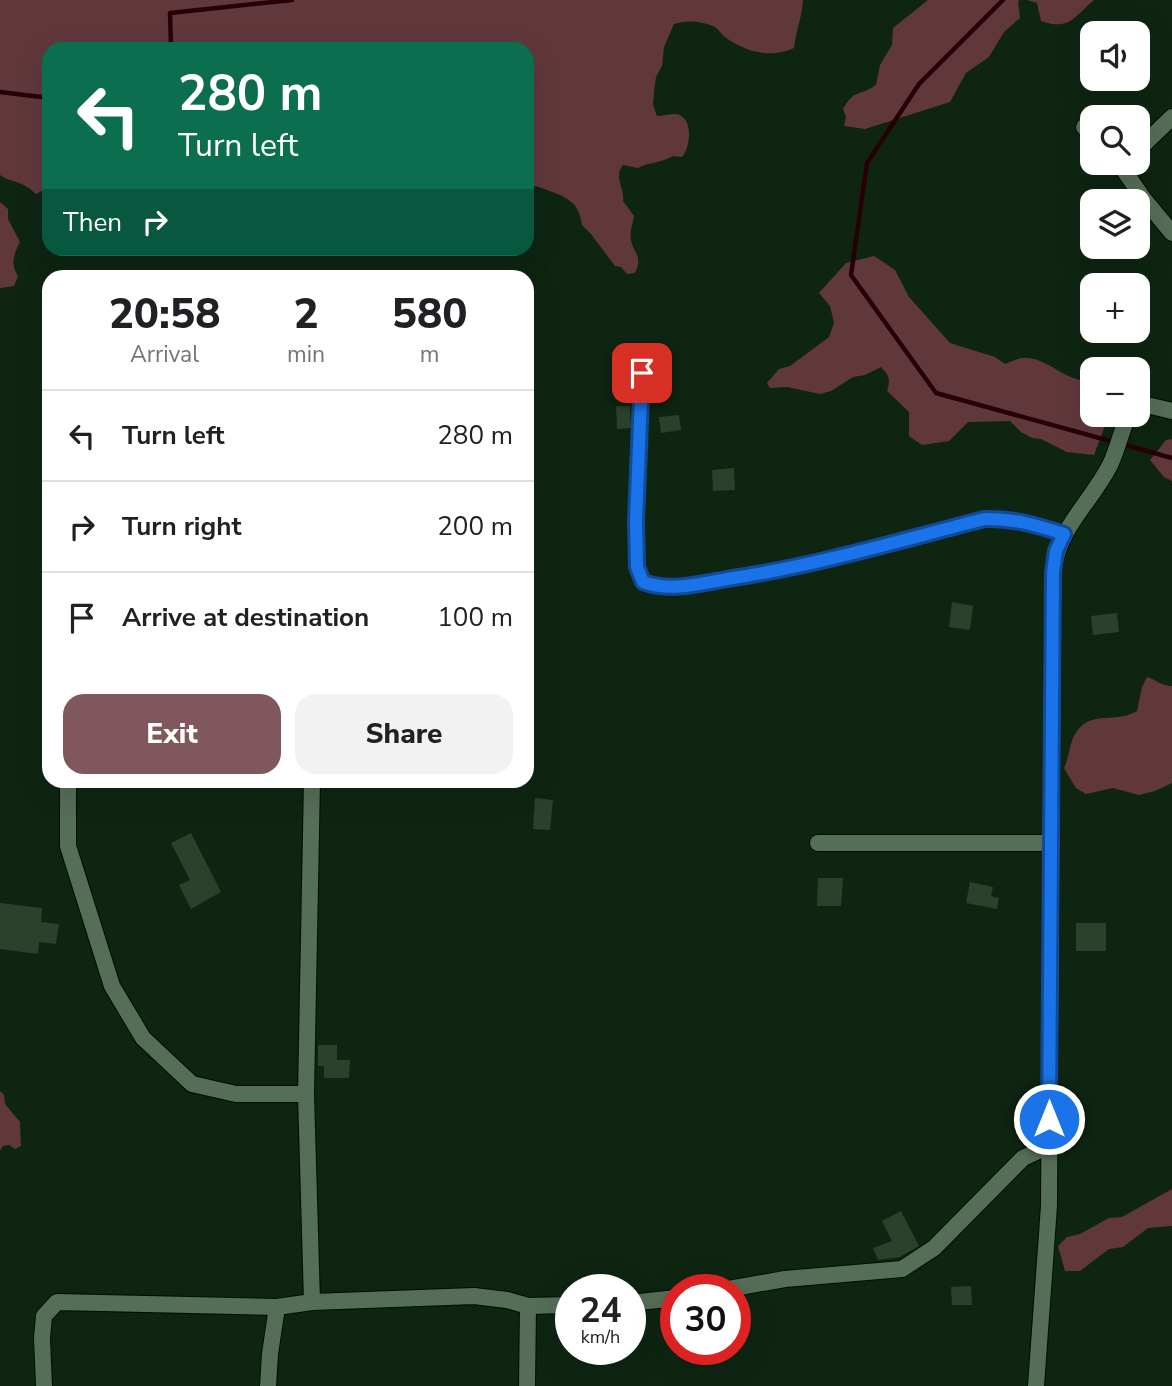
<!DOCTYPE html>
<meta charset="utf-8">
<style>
:root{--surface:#fff;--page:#f2f2f2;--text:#202124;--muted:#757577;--line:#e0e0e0;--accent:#7f575d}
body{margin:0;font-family:"Nunito Sans",sans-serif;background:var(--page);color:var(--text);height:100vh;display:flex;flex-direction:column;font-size:26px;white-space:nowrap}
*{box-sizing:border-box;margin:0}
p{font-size:23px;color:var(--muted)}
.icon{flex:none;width:38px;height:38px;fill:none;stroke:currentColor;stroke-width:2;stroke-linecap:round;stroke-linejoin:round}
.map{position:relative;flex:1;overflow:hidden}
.sheet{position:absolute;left:42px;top:270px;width:492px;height:518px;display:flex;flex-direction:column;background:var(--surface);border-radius:21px;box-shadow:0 7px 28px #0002}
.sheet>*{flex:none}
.hud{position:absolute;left:42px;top:42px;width:492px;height:214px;border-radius:21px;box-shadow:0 7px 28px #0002;background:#0b6e4f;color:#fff;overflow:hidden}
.controls{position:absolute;left:1080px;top:21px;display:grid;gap:14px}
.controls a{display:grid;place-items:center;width:70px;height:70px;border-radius:14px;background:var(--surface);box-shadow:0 7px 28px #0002;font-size:35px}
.speed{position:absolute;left:555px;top:1274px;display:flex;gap:14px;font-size:35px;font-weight:700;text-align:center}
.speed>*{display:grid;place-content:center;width:91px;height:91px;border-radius:50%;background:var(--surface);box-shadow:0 7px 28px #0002;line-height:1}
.speed small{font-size:18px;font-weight:400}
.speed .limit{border:10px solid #d22;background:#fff;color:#111}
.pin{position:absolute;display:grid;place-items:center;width:60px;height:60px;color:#fff;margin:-30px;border-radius:14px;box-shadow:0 4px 10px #0006}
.me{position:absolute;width:77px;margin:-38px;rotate:0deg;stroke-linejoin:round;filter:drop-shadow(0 0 5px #0008)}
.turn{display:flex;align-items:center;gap:24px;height:147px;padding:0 21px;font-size:32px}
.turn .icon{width:91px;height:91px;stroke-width:2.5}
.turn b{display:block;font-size:49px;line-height:60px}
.then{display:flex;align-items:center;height:66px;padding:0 21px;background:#0003;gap:14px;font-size:26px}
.eta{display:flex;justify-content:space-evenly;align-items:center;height:119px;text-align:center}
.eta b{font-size:42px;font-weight:800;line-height:49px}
.primary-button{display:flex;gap:14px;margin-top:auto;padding:14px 21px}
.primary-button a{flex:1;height:80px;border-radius:21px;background:var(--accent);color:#fff;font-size:28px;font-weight:800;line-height:80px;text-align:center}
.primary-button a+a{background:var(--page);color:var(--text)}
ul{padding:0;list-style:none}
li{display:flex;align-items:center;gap:21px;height:91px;padding:0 21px;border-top:2px solid var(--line)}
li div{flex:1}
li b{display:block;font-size:26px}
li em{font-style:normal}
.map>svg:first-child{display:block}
.green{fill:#60383c}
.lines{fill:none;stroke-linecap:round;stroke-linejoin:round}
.stream{stroke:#260007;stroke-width:4.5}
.building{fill:#2a412c}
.service-casing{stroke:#000e01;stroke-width:10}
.minor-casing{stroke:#000e01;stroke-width:18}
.service{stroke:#556e58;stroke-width:8}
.minor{stroke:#556e58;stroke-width:16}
.route-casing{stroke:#114b97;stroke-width:18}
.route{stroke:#1a73e8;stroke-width:12}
</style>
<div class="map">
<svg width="1172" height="1386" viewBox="0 0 1172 1386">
<rect width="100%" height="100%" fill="#0e2512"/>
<g class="green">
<path d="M0 0H803C802 17 796 31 794 48 770 59 746 52 725 37 721 34 718 28 713 26 700 21 687 20 674 24L664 47 662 66 656 77 654 91 653 105 657 116C663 116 670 114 675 114 694 115 691 147 682 157L673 156C662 163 649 162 638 168L623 165C613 177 625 188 623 201L634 216C633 223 629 233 631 240 634 255 643 255 635 273L627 274 621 267 615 266 591 234 582 225C579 197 559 195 536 186L527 189V49H199L190 43 180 49H49V187L36 194C20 179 13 184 0 175Z"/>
<path d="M928 0H1020L1018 1 1020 18 1004 32 989 57 966 73 950 102 865 129 844 126 846 117 843 109C855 88 859 97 876 85L880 65 892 45 893 28Z"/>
<path d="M1027 0H1094C1074 17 1069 31 1041 21L1037 3Z"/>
<path d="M0 202 8 209V219L20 242C14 253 10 264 18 276L14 286 0 288Z"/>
<path d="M874 256 895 270 909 297 950 343 995 357 1005 364C1011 362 1020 357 1027 358 1051 360 1064 381 1092 382V415H1109L1094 455 1067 452 1041 439 1032 438 1021 432 1010 421 968 422 949 441 922 445 909 436V412L887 391C891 380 889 375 881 367L865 375 853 377 831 391 820 394 787 387 770 388 767 383 779 369 790 366 829 337 834 323 830 306 819 293 846 263Z"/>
<polygon points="1172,439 1172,481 1164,477 1150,460 1166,440"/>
<path d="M1147 677C1157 680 1162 686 1172 686V783L1155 791 1139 795 1113 788 1086 794 1076 788 1064 768C1069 758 1069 746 1074 736 1089 708 1113 725 1137 711L1142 687Z"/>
<polygon points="0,1091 4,1095 5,1104 20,1122 21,1146 15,1149 9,1145 3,1146 0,1151"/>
<polygon points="1172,1189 1172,1226 1148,1228 1123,1247 1109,1249 1080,1271 1065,1271 1058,1246 1067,1237 1080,1234 1109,1218 1122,1217"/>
</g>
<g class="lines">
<g class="stream">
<polyline points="1003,0 919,84 867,163 851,275 936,393 1114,442"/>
<polyline points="167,49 171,47 170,13 292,0"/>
<polyline points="0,92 41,97 49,95"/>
<polyline points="1122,444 1172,458"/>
</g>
</g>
<g class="building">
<polygon points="616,406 630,406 631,428 617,429"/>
<polygon points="679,415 681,430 661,433 659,417"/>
<polygon points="734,468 735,490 713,491 712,470"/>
<polygon points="952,602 973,606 970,630 949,627"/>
<polygon points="1117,613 1119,632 1093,635 1091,616"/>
<polygon points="535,798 553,800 550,830 533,829"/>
<polygon points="191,833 221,892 191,909 179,885 190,880 171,843"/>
<polygon points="818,878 843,878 841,906 817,906"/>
<polygon points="970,882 993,887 991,896 999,898 997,909 966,903"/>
<polygon points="0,903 42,908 41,922 59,924 56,944 39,942 38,954 0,949"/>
<rect x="1076" y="923" width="30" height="28"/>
<polygon points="318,1045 337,1045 337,1060 350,1060 349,1078 324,1078 324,1066 318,1066"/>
<polygon points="901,1211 919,1246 900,1257 878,1260 873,1248 892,1241 882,1221"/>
<polygon points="971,1286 972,1305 952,1305 951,1287"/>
</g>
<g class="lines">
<defs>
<path id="service" d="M642 373 636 521 637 567 643 582C670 592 699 584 727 579 814 566 899 541 984 519 1013 518 1036 525 1064 534"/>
<g id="minor">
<polyline points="1084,127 1092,136"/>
<polyline points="1138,150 1172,117"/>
<polyline points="1119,163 1143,198 1172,233"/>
<polyline points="1138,409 1151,406 1172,411"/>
<polyline points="68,780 68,846 112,986 143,1038 192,1084 236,1094 306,1094"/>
<polyline points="818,843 1051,843"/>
<polyline points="723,1290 785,1279 902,1269 934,1248 1023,1158 1049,1146"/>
<polyline points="312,1302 306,1094 312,780"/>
<polyline points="630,1303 676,1298"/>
<polyline points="44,1386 42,1338 44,1316 57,1302 277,1307 312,1302 474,1296 507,1300 528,1306 570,1305"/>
<polyline points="268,1386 270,1354 277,1307"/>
<polyline points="527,1386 528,1306"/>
<path d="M1036 1386 1049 1206 1053 572C1059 526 1090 504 1110 465 1117 450 1121 433 1127 418L1131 415"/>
</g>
</defs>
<use href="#service" class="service-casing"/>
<use href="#minor" class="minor-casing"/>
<use href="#service" class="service"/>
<use href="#minor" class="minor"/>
</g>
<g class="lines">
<defs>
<path id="route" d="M642 373 636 521 637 567 643 582C670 592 699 584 727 579 814 566 899 541 984 519 1013 518 1036 525 1064 534L1056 551 1053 572 1049 1119"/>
</defs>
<use href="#route" class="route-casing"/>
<use href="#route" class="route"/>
</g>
</svg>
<div class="controls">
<a><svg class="icon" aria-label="sound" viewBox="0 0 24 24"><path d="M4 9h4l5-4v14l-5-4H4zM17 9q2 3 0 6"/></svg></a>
<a><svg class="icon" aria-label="search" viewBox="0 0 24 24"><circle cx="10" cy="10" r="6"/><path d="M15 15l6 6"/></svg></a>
<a><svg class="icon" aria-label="layers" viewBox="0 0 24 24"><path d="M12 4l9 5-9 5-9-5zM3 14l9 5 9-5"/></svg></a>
<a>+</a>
<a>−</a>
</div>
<div class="speed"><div>24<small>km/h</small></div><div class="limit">30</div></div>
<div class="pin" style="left:642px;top:373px;background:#d93025"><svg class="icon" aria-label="arrive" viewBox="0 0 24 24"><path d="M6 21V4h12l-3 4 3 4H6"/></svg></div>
<svg class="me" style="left:1049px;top:1119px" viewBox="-20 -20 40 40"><circle r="17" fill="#1a73e8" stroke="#fff" stroke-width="3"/><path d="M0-11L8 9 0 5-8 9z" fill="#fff"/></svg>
<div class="hud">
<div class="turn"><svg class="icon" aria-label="left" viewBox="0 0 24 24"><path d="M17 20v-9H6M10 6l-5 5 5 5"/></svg><div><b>280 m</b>Turn left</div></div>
<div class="then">Then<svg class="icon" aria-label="right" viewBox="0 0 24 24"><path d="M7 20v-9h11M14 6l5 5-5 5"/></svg></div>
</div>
<section class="sheet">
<div class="eta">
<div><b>20:58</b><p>Arrival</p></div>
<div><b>2</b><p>min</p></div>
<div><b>580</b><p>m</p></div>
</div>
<ul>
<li><svg class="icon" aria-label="left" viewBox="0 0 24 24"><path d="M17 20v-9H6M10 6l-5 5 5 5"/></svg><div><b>Turn left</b></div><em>280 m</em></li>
<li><svg class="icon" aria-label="right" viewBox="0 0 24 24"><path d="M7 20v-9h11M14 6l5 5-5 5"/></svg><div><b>Turn right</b></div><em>200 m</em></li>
<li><svg class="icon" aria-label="arrive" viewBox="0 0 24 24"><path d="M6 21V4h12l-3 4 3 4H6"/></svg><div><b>Arrive at destination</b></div><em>100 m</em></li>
</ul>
<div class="primary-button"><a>Exit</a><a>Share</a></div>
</section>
</div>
